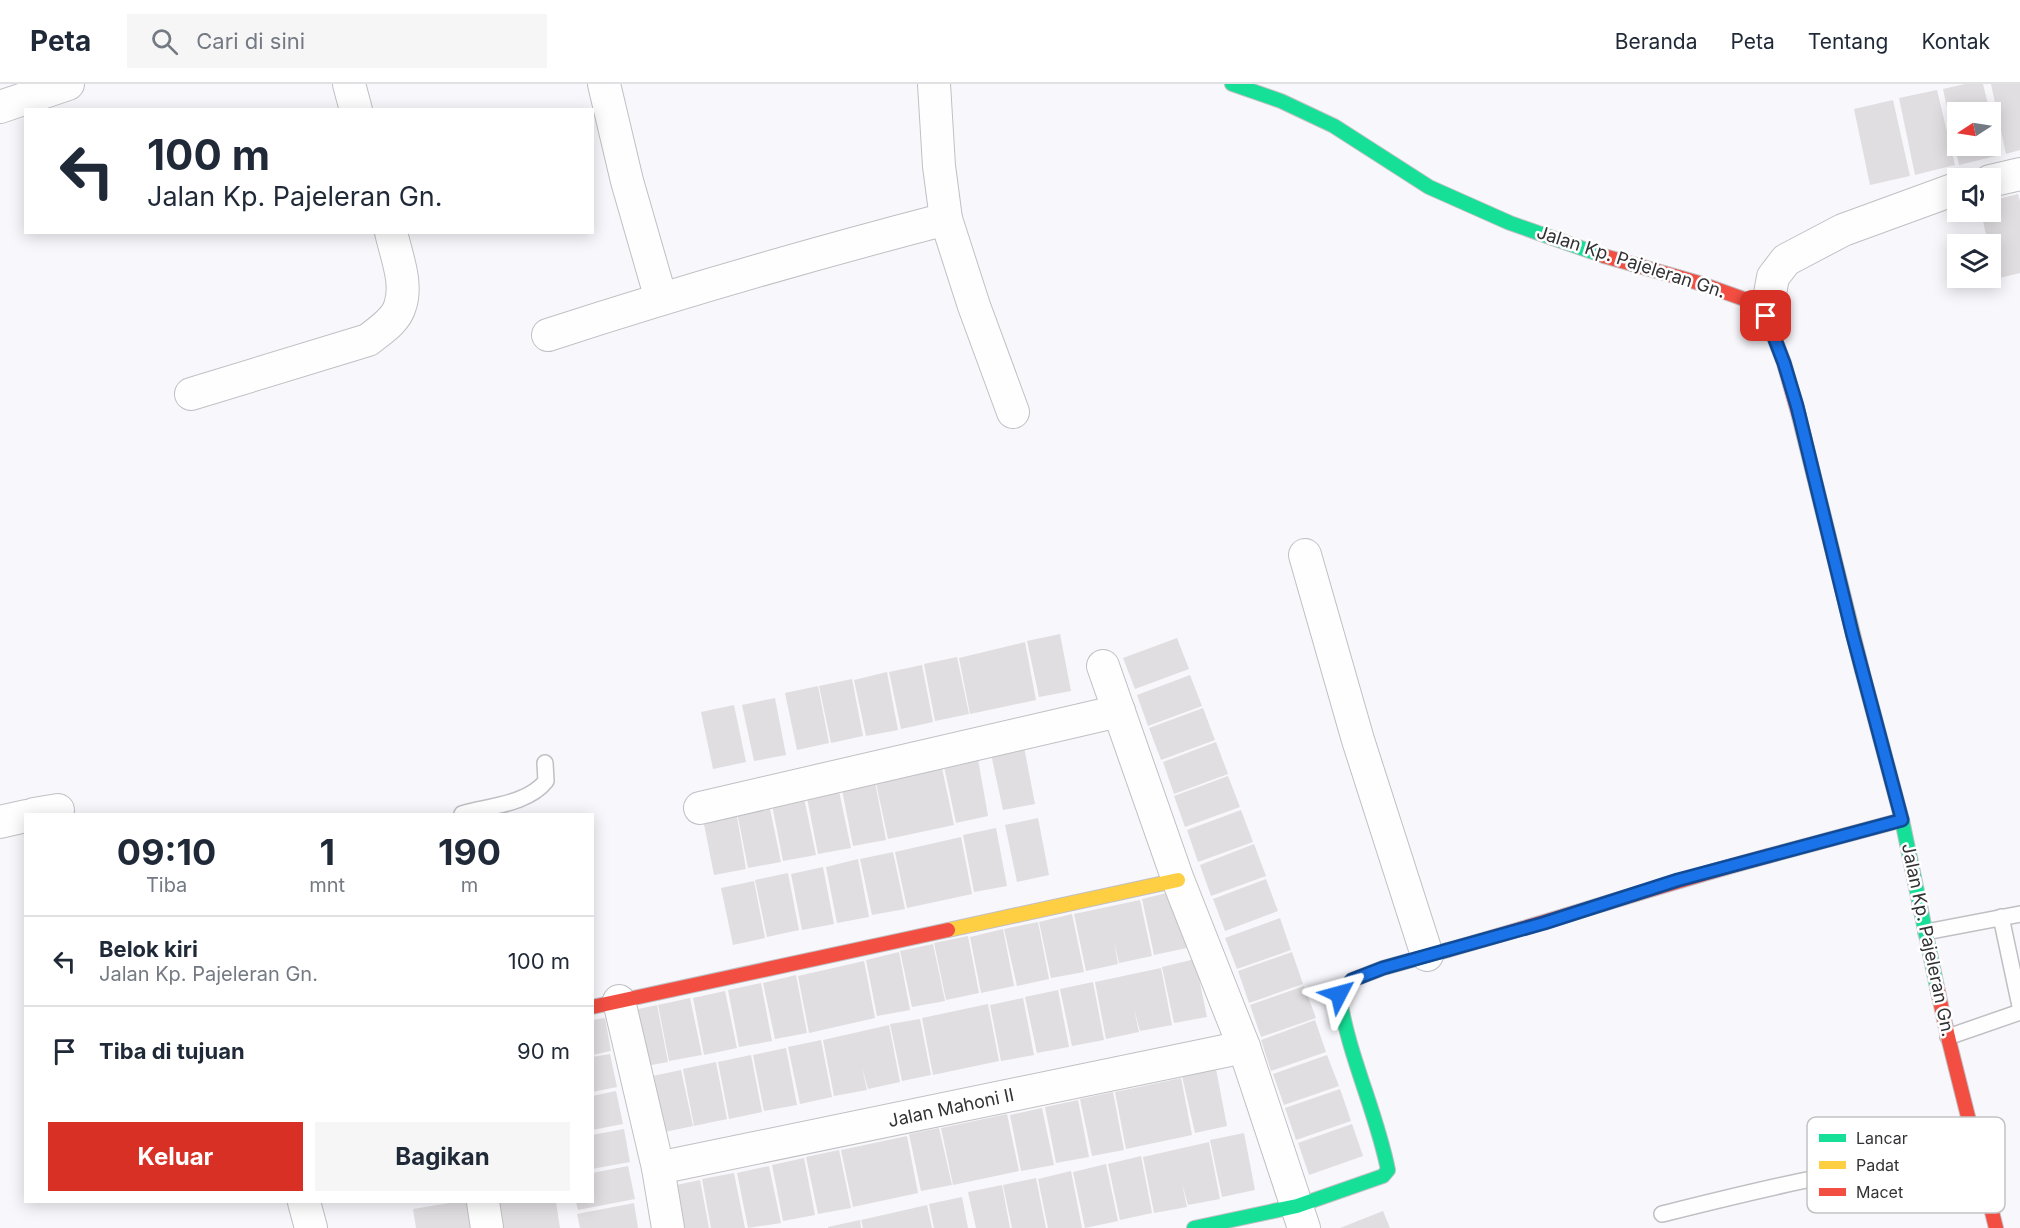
<!DOCTYPE html>
<html lang="id">
<style>
:root{--surface:#fff;--page:#f6f6f7;--text:#1f2937;--muted:#747a83;--line:#e0e1e3;--accent:#d93025}
body{margin:0;font-family:Inter,sans-serif;background:var(--page);color:var(--text);height:100vh;display:flex;flex-direction:column;font-size:22px;white-space:nowrap}
*{box-sizing:border-box;margin:0}
p{font-size:20px;color:var(--muted)}
.icon{flex:none;width:33px;height:33px;fill:none;stroke:currentColor;stroke-width:2;stroke-linecap:round;stroke-linejoin:round}
.map{position:relative;flex:1;overflow:hidden}
.drawer{position:absolute;left:24px;top:729px;width:570px;height:390px;display:flex;flex-direction:column;background:var(--surface);border-radius:0px;box-shadow:0 3px 15px #0003}
.drawer>*{flex:none}
.guide{position:absolute;left:24px;top:24px;width:570px;height:126px;border-radius:0px;box-shadow:0 3px 15px #0003;background:#fff;color:var(--text);overflow:hidden}
.needle{width:39px;rotate:258deg}
.controls{position:absolute;left:1947px;top:18px;display:grid;gap:12px}
.controls a{display:grid;place-items:center;width:54px;height:54px;border-radius:0px;background:var(--surface);box-shadow:0 3px 15px #0003;font-size:30px}
.pin{position:absolute;display:grid;place-items:center;width:51px;height:51px;color:#fff;margin:-26px;border-radius:12px;box-shadow:0 3px 9px #0006}
.me{position:absolute;width:66px;margin:-33px;rotate:51deg;stroke-linejoin:round;filter:drop-shadow(0 0 4px #0008)}
.turn{display:flex;align-items:center;gap:21px;height:126px;padding:0 24px;font-size:27px}
.turn .icon{width:78px;height:78px;stroke-width:2.5}
.turn b{display:block;font-size:42px;line-height:51px}
.eta{display:flex;justify-content:space-evenly;align-items:center;height:102px;text-align:center}
.eta b{font-size:36px;font-weight:700;line-height:42px}
.cta{display:flex;gap:12px;margin-top:auto;padding:12px 24px}
.cta a{flex:1;height:69px;border-radius:0px;background:var(--accent);color:#fff;font-size:24px;font-weight:700;line-height:69px;text-align:center}
.cta a+a{background:var(--page);color:var(--text)}
ul{padding:0;list-style:none}
li{display:flex;align-items:center;gap:18px;height:90px;padding:0 24px;border-top:2px solid var(--line)}
li div{flex:1}
li b{display:block;font-size:22px}
li em{font-style:normal}
header{display:flex;align-items:center;gap:36px;box-sizing:border-box;height:84px;padding:0 30px;background:var(--surface);border-bottom:2px solid var(--line)}
header strong{font-size:28px}
nav{display:flex;gap:33px;margin-inline-start:auto;font-size:21px}
.search{width:420px;height:54px;background:var(--page);display:flex;align-items:center;gap:15px;box-sizing:border-box;padding:0 21px;border-radius:0px;color:var(--muted);font-size:22px}
.map>svg:first-child{display:block}
.building{fill:#e0dee0}
.lines{fill:none;stroke-linecap:round;stroke-linejoin:round}
.lane-casing{stroke:#c0bfc3;stroke-width:18}
.street-casing{stroke:#c0bfc3;stroke-width:34}
.fast-casing{stroke:#c0bfc3;stroke-width:16}
.slow-casing{stroke:#c0bfc3;stroke-width:16}
.jam-casing{stroke:#c0bfc3;stroke-width:16}
.lane{stroke:#fefeff;stroke-width:15}
.street{stroke:#fefeff;stroke-width:32}
.fast{stroke:#16e098;stroke-width:14}
.slow{stroke:#ffcf43;stroke-width:14}
.jam{stroke:#f24e42;stroke-width:14}
.route-casing{stroke:#114b97;stroke-width:15}
.route{stroke:#1a73e8;stroke-width:10}
.labels{text-anchor:middle;stroke-width:5;stroke-linejoin:round;paint-order:stroke}
.street-label{font-size:18px;fill:#323234;stroke:#fff}
.key{fill:#fff;stroke:#c2c2c2;stroke-width:1.5}
.key-label{font-size:16px;fill:#323234}
</style>
<header>
<strong>Peta</strong>
<div class="search"><svg class="icon" aria-label="search" viewBox="0 0 24 24"><circle cx="10" cy="10" r="6"/><path d="M15 15l6 6"/></svg>Cari di sini</div>
<nav><a>Beranda</a><a>Peta</a><a>Tentang</a><a>Kontak</a></nav>
</header>
<div class="map">
<svg width="2020" height="1144" viewBox="0 0 2020 1144">
<rect width="100%" height="100%" fill="#f8f7fc"/>
<g class="building">
<polygon points="1965,0 1983,0 1990,28 1958,28 1958,62 1990,62 1991,35 2000,71 1959,81 1943,5"/>
<polygon points="1991,0 2020,0 2020,66 2006,70"/>
<polygon points="1937,6 1955,81 1915,91 1899,14"/>
<polygon points="1893,16 1910,92 1870,101 1854,25"/>
<polygon points="2018,110 2020,117 2020,189 1995,195 1990,172 1990,160 1988,160 1981,128 1990,128 1990,117"/>
<polygon points="1060,550 1071,607 1039,613 1027,557"/>
<polygon points="1177,554 1189,585 1135,605 1123,574"/>
<polygon points="1025,558 1036,616 970,630 959,574"/>
<polygon points="957,573 969,630 935,637 924,580"/>
<polygon points="922,581 933,638 901,645 889,588"/>
<polygon points="887,588 898,646 866,652 854,596"/>
<polygon points="1190,591 1202,622 1148,642 1137,611"/>
<polygon points="852,595 863,652 831,659 819,602"/>
<polygon points="818,602 829,659 797,666 785,609"/>
<polygon points="775,614 786,671 754,677 742,621"/>
<polygon points="734,621 746,678 713,685 701,628"/>
<polygon points="1203,624 1215,656 1161,676 1149,644"/>
<polygon points="1216,658 1228,690 1174,710 1163,678"/>
<polygon points="1024,663 1035,720 1003,726 991,670"/>
<polygon points="978,675 988,732 956,739 944,682"/>
<polygon points="942,684 954,741 888,755 876,699"/>
<polygon points="1228,692 1240,723 1185,743 1174,712"/>
<polygon points="875,698 886,756 853,762 842,706"/>
<polygon points="839,707 851,764 818,770 807,714"/>
<polygon points="804,714 816,771 783,777 772,721"/>
<polygon points="769,720 781,778 748,784 737,728"/>
<polygon points="1241,726 1253,758 1198,778 1187,746"/>
<polygon points="736,727 746,785 714,791 703,735"/>
<polygon points="1038,734 1049,791 1017,798 1005,741"/>
<polygon points="996,744 1007,802 974,808 963,751"/>
<polygon points="961,753 972,810 907,824 895,768"/>
<polygon points="1254,760 1266,792 1211,812 1200,781"/>
<polygon points="893,768 905,825 872,831 860,775"/>
<polygon points="858,775 869,833 837,839 826,783"/>
<polygon points="823,783 834,840 802,846 791,790"/>
<polygon points="788,789 799,846 767,853 755,796"/>
<polygon points="1266,795 1278,827 1225,847 1213,815"/>
<polygon points="754,797 765,854 733,861 721,804"/>
<polygon points="1175,807 1187,864 1154,871 1142,815"/>
<polygon points="1140,816 1152,872 1119,879 1114,857 1118,880 1086,887 1074,830"/>
<polygon points="1072,830 1084,888 1051,894 1039,838"/>
<polygon points="1280,834 1291,866 1237,885 1225,854"/>
<polygon points="1038,838 1049,895 1017,902 1004,845"/>
<polygon points="1003,845 1014,902 981,909 970,853"/>
<polygon points="968,852 979,909 946,916 934,859"/>
<polygon points="933,860 945,917 912,923 900,867"/>
<polygon points="899,868 910,926 877,932 866,876"/>
<polygon points="1292,868 1303,900 1249,919 1238,887"/>
<polygon points="1195,875 1207,933 1174,939 1162,883"/>
<polygon points="864,877 875,934 809,949 798,892"/>
<polygon points="1161,884 1172,941 1140,947 1134,925 1139,948 1106,955 1095,898"/>
<polygon points="796,891 807,949 775,955 763,899"/>
<polygon points="1093,898 1104,956 1072,962 1060,905"/>
<polygon points="761,899 772,957 739,963 728,906"/>
<polygon points="1304,902 1316,934 1261,953 1250,921"/>
<polygon points="1058,906 1069,963 1037,969 1025,913"/>
<polygon points="725,907 737,964 704,971 693,914"/>
<polygon points="690,914 702,971 669,977 658,921"/>
<polygon points="1023,914 1034,971 1001,977 990,921"/>
<polygon points="988,920 999,977 933,991 922,934"/>
<polygon points="657,921 668,978 635,984 624,928"/>
<polygon points="605,934 611,967 592,971 592,936"/>
<polygon points="920,935 931,991 902,997 890,940"/>
<polygon points="1315,936 1326,968 1271,987 1261,956"/>
<polygon points="889,941 900,998 868,1005 862,983 867,1006 834,1012 823,956"/>
<polygon points="821,956 832,1013 800,1020 788,963"/>
<polygon points="786,964 797,1021 764,1027 753,971"/>
<polygon points="610,970 617,1003 592,1008 592,973"/>
<polygon points="751,971 762,1028 729,1035 718,978"/>
<polygon points="1327,971 1339,1002 1284,1021 1273,990"/>
<polygon points="716,978 727,1035 694,1042 683,985"/>
<polygon points="1216,985 1227,1042 1195,1049 1182,992"/>
<polygon points="681,986 693,1042 660,1049 648,993"/>
<polygon points="1181,994 1192,1051 1126,1065 1115,1008"/>
<polygon points="1340,1005 1351,1037 1296,1056 1285,1024"/>
<polygon points="616,1007 623,1040 592,1046 592,1012"/>
<polygon points="1113,1008 1124,1066 1092,1072 1080,1015"/>
<polygon points="1078,1016 1089,1073 1056,1079 1045,1023"/>
<polygon points="1042,1024 1054,1081 1021,1087 1010,1031"/>
<polygon points="1007,1030 1019,1087 953,1101 941,1044"/>
<polygon points="1352,1040 1363,1072 1309,1091 1298,1059"/>
<polygon points="939,1044 952,1101 921,1107 909,1050"/>
<polygon points="624,1045 630,1078 592,1085 592,1051"/>
<polygon points="1244,1049 1255,1106 1222,1113 1210,1056"/>
<polygon points="907,1052 918,1109 853,1123 841,1066"/>
<polygon points="1209,1058 1220,1115 1188,1121 1182,1099 1187,1123 1154,1129 1143,1073"/>
<polygon points="839,1066 851,1124 818,1130 806,1073"/>
<polygon points="1141,1072 1152,1129 1120,1136 1108,1080"/>
<polygon points="804,1074 815,1131 783,1137 772,1081"/>
<polygon points="1106,1080 1118,1137 1085,1144 1073,1088"/>
<polygon points="628,1082 635,1115 578,1126 576,1118 592,1118 592,1089"/>
<polygon points="769,1082 781,1139 748,1144 737,1089"/>
<polygon points="1071,1087 1082,1144 1048,1144 1038,1095"/>
<polygon points="734,1089 745,1144 711,1144 702,1095"/>
<polygon points="1036,1094 1046,1144 1012,1144 1003,1101"/>
<polygon points="700,1096 709,1144 676,1144 667,1103"/>
<polygon points="1002,1101 1010,1144 976,1144 968,1108"/>
<polygon points="962,1113 968,1144 934,1144 929,1120"/>
<polygon points="455,1118 469,1118 475,1144 416,1144 413,1125"/>
<polygon points="498,1118 556,1118 560,1144 503,1144"/>
<polygon points="634,1119 638,1144 580,1144 577,1130"/>
<polygon points="927,1121 932,1144 863,1144 861,1136"/>
<polygon points="1383,1127 1390,1144 1340,1144"/>
<polygon points="860,1136 861,1144 828,1144 828,1143"/>
</g>
<g class="lines">
<defs>
<g id="lane">
<path d="M462 730C489 722 528 720 546 697L545 679"/>
<polyline points="2001,833 2020,922"/>
<polyline points="1926,848 2020,830"/>
<polyline points="1948,953 2020,928"/>
<path d="M1662 1130C1766 1104 1872 1077 1979 1074"/>
</g>
<g id="street">
<polyline points="349,0 356,26"/>
<polyline points="604,0 627,97 661,215"/>
<polyline points="934,0 939,82 946,135 974,222 1013,328"/>
<polyline points="0,23 68,0"/>
<polyline points="1990,97 2020,90"/>
<polyline points="1766,232 1773,193 1786,176 1843,146 1958,104"/>
<path d="M548 251C680 208 812 170 946 135"/>
<path d="M191 310 368 256C379 247 396 237 400 222 408 199 396 171 391 148"/>
<polyline points="1305,471 1358,656 1427,871"/>
<polyline points="1103,582 1178,796 1244,963 1304,1144"/>
<polyline points="700,724 1119,627"/>
<polyline points="34,730 58,726"/>
<polyline points="0,738 26,732"/>
<polyline points="619,917 658,1084 668,1144"/>
<polyline points="658,1084 1244,963"/>
<polyline points="304,1118 311,1144"/>
<polyline points="483,1118 487,1144"/>
</g>
<g id="fast">
<polyline points="1232,0 1281,17 1334,42 1429,103 1510,139 1604,172"/>
<polyline points="1862,586 1902,736 1937,903"/>
<path d="M1194 1144 1297 1122 1383 1092 1388 1086C1376 1026 1348 971 1339 910L1352 896 1383 884 1448 866"/>
</g>
<g id="slow">
<polyline points="1799,332 1862,586"/>
<polyline points="1768,772 1902,736"/>
<polyline points="948,846 1178,796"/>
</g>
<g id="jam">
<polyline points="1604,172 1699,199 1744,215 1766,232 1784,279 1799,332"/>
<path d="M1448 866C1555 836 1660 801 1768 772"/>
<polyline points="1937,903 1948,953 1996,1144"/>
<polyline points="592,923 948,846"/>
</g>
</defs>
<use href="#lane" class="lane-casing"/>
<use href="#street" class="street-casing"/>
<use href="#fast" class="fast-casing"/>
<use href="#slow" class="slow-casing"/>
<use href="#jam" class="jam-casing"/>
<use href="#lane" class="lane"/>
<use href="#street" class="street"/>
<use href="#fast" class="fast"/>
<use href="#slow" class="slow"/>
<use href="#jam" class="jam"/>
</g>
<g class="lines">
<defs>
<polyline id="route" points="1339,910 1352,896 1383,884 1544,839 1678,796 1902,736 1853,552 1797,322 1784,279 1766,232"/>
</defs>
<use href="#route" class="route-casing"/>
<use href="#route" class="route"/>
</g>
<g class="labels">
<g class="street-label">
<text transform="translate(1631 178) rotate(18)" y="6">Jalan Kp. Pajeleran Gn.</text>
<text transform="translate(1928 856) rotate(78)" y="6">Jalan Kp. Pajeleran Gn.</text>
<text transform="translate(951 1024) rotate(-12)" y="6">Jalan Mahoni II</text>
</g>
</g>
<rect x="1807" y="1033" width="198" height="96" rx="9" class="key"/>
<rect x="1819" y="1050" width="27" height="8" fill="#16e098"/>
<rect x="1819" y="1077" width="27" height="8" fill="#ffcf43"/>
<rect x="1819" y="1104" width="27" height="8" fill="#f24e42"/>
<g class="key-label">
<text x="1856" y="1060">Lancar</text>
<text x="1856" y="1087">Padat</text>
<text x="1856" y="1114">Macet</text>
</g>
</svg>
<div class="controls">
<a><svg class="needle" viewBox="-14 -14 28 28"><path d="M0-13l5 13h-10z" fill="#e53935"/><path d="M0 13l5-13h-10z" fill="#747a83"/></svg></a>
<a><svg class="icon" aria-label="sound" viewBox="0 0 24 24"><path d="M4 9h4l5-4v14l-5-4H4zM17 9q2 3 0 6"/></svg></a>
<a><svg class="icon" aria-label="layers" viewBox="0 0 24 24"><path d="M12 4l9 5-9 5-9-5zM3 14l9 5 9-5"/></svg></a>
</div>
<div class="pin" style="left:1766px;top:232px;background:#d93025"><svg class="icon" aria-label="arrive" viewBox="0 0 24 24"><path d="M6 21V4h12l-3 4 3 4H6"/></svg></div>
<svg class="me" style="left:1339px;top:910px" viewBox="-20 -20 40 40"><path d="M0-17L14 15 0 8-14 15z" fill="#1a73e8" stroke="#fff" stroke-width="4"/></svg>
<div class="guide">
<div class="turn"><svg class="icon" aria-label="left" viewBox="0 0 24 24"><path d="M17 20v-9H6M10 6l-5 5 5 5"/></svg><div><b>100 m</b>Jalan Kp. Pajeleran Gn.</div></div>
</div>
<section class="drawer">
<div class="eta">
<div><b>09:10</b><p>Tiba</p></div>
<div><b>1</b><p>mnt</p></div>
<div><b>190</b><p>m</p></div>
</div>
<ul>
<li><svg class="icon" aria-label="left" viewBox="0 0 24 24"><path d="M17 20v-9H6M10 6l-5 5 5 5"/></svg><div><b>Belok kiri</b><p>Jalan Kp. Pajeleran Gn.</p></div><em>100 m</em></li>
<li><svg class="icon" aria-label="arrive" viewBox="0 0 24 24"><path d="M6 21V4h12l-3 4 3 4H6"/></svg><div><b>Tiba di tujuan</b></div><em>90 m</em></li>
</ul>
<div class="cta"><a>Keluar</a><a>Bagikan</a></div>
</section>
</div>
